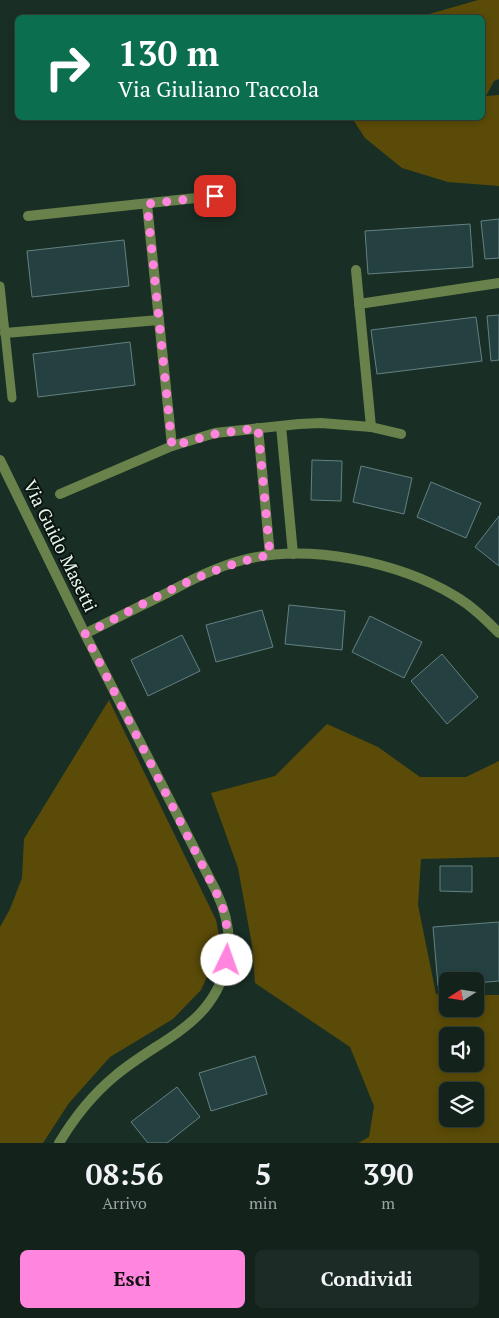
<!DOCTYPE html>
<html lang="it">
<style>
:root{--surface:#13231c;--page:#1c2b25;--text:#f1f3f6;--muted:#9da4a3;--line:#32403b;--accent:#ff85de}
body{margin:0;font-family:"PT Serif",serif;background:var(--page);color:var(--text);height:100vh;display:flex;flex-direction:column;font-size:19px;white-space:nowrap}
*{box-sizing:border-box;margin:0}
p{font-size:16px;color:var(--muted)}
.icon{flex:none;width:28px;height:28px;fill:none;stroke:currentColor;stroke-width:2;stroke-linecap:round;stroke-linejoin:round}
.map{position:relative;height:1143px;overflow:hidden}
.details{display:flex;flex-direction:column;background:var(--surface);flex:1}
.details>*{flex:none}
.top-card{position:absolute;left:15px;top:15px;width:470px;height:105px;border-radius:8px;box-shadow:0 2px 8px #0003,0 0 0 1px var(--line);background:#0b6e4f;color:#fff;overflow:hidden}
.needle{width:32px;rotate:258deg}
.controls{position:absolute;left:439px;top:972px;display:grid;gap:10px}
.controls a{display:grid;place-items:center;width:45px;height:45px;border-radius:8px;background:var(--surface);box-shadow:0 2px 8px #0003,0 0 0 1px var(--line);font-size:25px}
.pin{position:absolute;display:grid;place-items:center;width:42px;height:42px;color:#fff;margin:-21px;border-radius:10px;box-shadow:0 2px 8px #0006}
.me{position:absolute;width:55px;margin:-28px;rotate:3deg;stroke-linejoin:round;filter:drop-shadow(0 0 4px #0008)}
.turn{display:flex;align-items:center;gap:18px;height:105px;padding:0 20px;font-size:22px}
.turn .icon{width:65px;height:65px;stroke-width:2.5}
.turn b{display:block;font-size:35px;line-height:42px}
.eta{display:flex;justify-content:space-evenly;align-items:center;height:85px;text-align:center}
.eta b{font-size:30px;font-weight:800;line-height:35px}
.button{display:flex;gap:10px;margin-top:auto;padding:10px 20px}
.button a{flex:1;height:58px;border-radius:8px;background:var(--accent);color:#111;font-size:20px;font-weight:800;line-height:58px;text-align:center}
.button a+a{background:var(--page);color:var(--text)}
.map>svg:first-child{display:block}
.green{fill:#5b4b08;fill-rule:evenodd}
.building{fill:#244041;stroke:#648182}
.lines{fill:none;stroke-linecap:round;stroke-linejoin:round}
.service{stroke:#69814a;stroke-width:9}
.minor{stroke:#69814a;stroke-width:10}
.route{stroke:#ff85de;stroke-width:9;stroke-dasharray:0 16.2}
.labels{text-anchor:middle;stroke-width:4;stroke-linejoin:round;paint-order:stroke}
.street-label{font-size:18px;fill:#e8f5ee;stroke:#0b1510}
</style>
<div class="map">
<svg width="499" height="1143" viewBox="0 0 499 1143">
<rect width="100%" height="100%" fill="#192f25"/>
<g class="green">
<polygon points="478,0 499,0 499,79 494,81 486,96 499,95 499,186 448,182 402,168 365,138 352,118 482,118 482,18 419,17"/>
<polygon points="109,700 216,920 219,935 218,952 201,990 173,1019 110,1057 69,1103 43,1143 0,1143 0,927 10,909 22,878 24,839"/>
<path d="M327 724 378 747 420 777H466L499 761V857L421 859 418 905 436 994 447 995 448 1009H475V995H499V1143H358L369 1137 374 1106 350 1047 255 983 252 945 238 868 211 793 275 776ZM448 1036H475V1064H448ZM448 1091H475V1119H448Z"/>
</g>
<g class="building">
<polygon points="499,219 499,258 485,259 481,221"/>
<polygon points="470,224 473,267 368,274 365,231"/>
<polygon points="124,240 129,286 32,297 27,251"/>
<polygon points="499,315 499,360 491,361 487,316"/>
<polygon points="476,317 482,361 377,374 371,330"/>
<polygon points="130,342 135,385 38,397 33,354"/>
<polygon points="312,460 342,461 341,501 311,500"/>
<polygon points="361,466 412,478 404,514 353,502"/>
<polygon points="431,482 481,503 466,538 417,517"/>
<polygon points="499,516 499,566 475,547"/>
<polygon points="289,605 345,611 342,650 285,644"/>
<polygon points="262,610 273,647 216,662 206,625"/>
<polygon points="370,616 422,642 404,678 352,652"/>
<polygon points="182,635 200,671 148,696 131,660"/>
<polygon points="442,654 478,697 447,724 411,681"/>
<polygon points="440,866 472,866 472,892 440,891"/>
<polygon points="499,922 499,981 475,983 475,981 448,981 448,985 438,986 433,927"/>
<polygon points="255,1056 267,1094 211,1111 199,1073"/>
<polygon points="177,1087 200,1117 167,1143 148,1143 131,1122"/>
</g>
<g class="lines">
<polyline class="service" points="0,286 12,398"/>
<g class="minor">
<polyline points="147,204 172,446"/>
<polyline points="28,216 215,196"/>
<polyline points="356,270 371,427"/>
<polyline points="359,304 499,283"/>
<polyline points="5,333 159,320"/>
<polyline points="281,426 293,554"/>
<polyline points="258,428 270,555"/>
<path d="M0 460 85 634 216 891C227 914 232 937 227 962 213 1026 160 1038 115 1076 92 1095 74 1118 59 1143"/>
<polyline points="60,494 172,446 215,433 299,424 321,423 371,427 401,434"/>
<path d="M85 634C112 620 139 607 167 593 191 580 216 567 243 560 308 543 399 562 455 596 472 606 485 619 499 633"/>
</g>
</g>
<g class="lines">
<path class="route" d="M215 196 147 204 172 446 215 434 258 428 270 555C204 567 145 604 85 634L222 904 228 932 227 960"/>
</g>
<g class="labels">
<g class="street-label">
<text transform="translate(60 546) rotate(64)" y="6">Via Guido Masetti</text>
</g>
</g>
</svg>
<div class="controls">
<a><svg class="needle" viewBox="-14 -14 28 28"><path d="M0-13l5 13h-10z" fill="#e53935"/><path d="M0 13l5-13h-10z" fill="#9da4a3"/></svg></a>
<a><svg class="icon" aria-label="sound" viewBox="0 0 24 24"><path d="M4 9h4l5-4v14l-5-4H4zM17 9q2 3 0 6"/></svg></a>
<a><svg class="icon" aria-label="layers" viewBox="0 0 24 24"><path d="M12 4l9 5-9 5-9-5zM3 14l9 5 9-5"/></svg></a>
</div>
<div class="pin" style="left:215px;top:196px;background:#d93025"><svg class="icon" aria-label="arrive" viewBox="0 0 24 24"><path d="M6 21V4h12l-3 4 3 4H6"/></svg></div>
<svg class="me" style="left:227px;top:960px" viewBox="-20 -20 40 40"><circle r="19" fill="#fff"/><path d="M0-13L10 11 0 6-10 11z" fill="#ff85de"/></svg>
<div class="top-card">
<div class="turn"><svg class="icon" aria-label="right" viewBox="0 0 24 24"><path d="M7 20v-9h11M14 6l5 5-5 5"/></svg><div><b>130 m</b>Via Giuliano Taccola</div></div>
</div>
</div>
<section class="details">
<div class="eta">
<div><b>08:56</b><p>Arrivo</p></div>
<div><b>5</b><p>min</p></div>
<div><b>390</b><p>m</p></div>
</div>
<div class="button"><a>Esci</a><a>Condividi</a></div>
</section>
